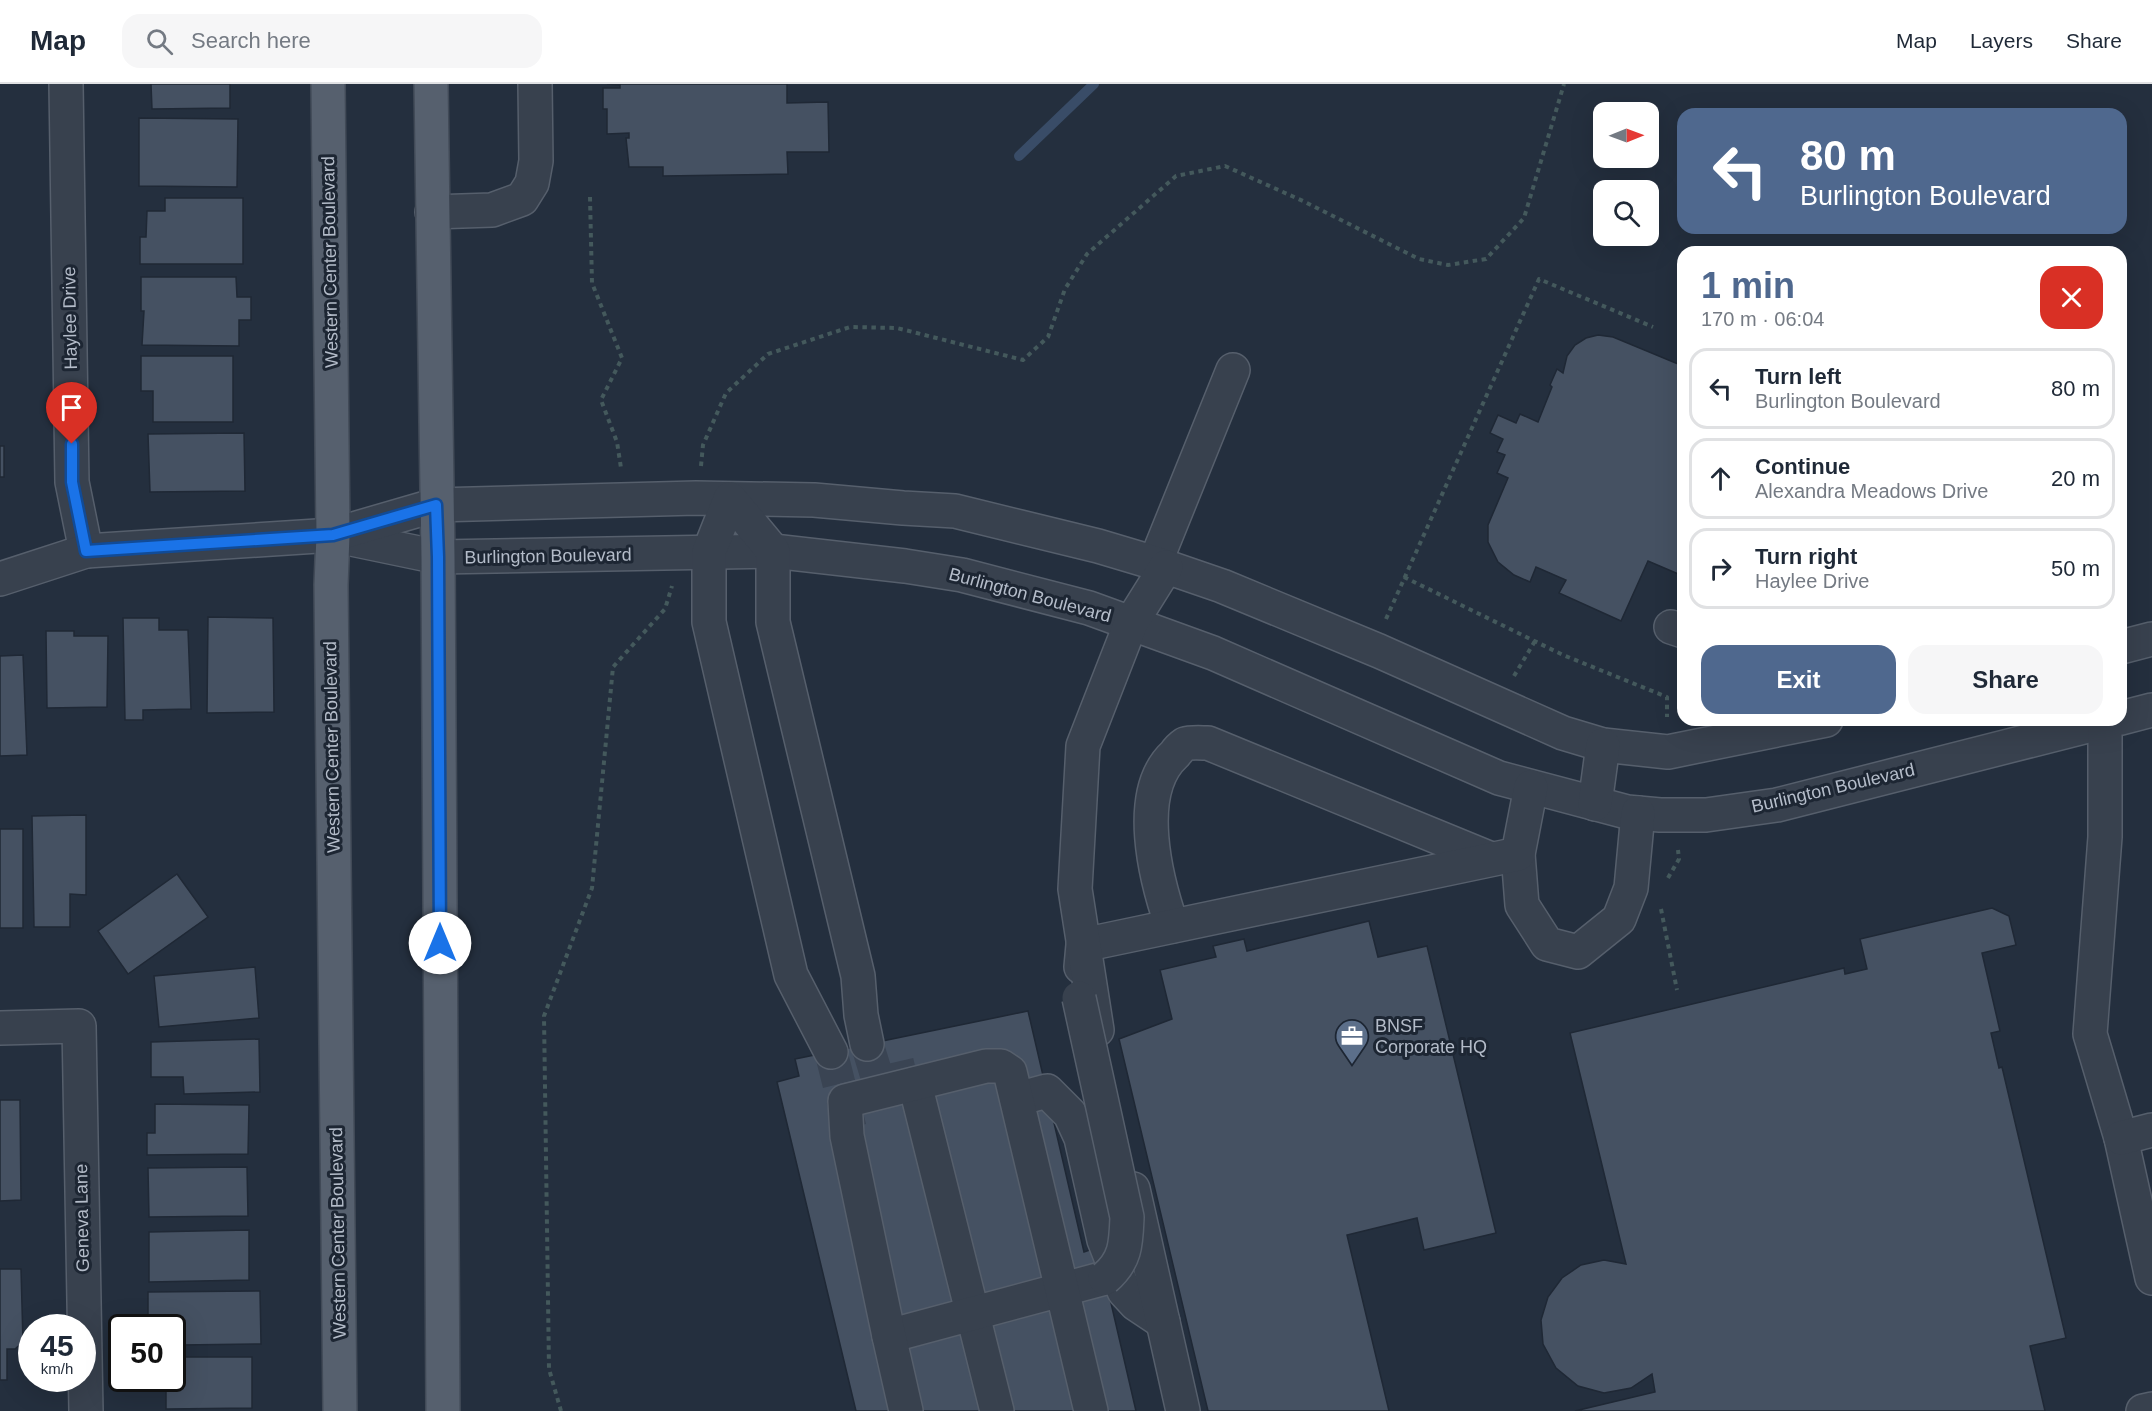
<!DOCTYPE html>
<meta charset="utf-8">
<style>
:root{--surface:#fff;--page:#f6f6f7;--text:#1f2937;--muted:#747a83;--line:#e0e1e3;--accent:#4f688e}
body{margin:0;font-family:Helvetica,sans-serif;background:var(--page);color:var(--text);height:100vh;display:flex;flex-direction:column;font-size:22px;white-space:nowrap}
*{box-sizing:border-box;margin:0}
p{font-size:20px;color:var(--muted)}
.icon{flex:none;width:33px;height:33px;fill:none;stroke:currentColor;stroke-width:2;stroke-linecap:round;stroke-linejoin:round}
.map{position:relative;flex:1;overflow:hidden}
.drawer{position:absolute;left:1677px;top:162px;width:450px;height:480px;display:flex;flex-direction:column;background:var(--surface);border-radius:18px;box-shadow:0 6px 24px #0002}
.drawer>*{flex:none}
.top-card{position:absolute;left:1677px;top:24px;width:450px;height:126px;border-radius:18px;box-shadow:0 6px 24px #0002;background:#4f688e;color:#fff;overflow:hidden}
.needle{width:39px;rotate:89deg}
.buttons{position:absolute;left:1593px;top:18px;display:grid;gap:12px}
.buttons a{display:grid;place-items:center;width:66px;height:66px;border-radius:12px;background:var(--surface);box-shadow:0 6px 24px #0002;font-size:30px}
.speed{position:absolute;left:18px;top:1230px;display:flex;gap:12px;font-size:30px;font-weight:700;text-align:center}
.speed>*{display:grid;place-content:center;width:78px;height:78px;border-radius:50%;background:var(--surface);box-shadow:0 6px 24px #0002;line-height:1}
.speed small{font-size:15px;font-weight:400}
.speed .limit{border:3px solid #111;border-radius:9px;background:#fff;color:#111}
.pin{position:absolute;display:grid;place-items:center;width:51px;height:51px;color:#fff;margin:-62px -26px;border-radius:50% 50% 50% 0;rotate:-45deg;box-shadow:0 0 6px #0007}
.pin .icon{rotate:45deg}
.me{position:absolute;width:66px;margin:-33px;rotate:0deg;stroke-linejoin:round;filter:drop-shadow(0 0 4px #0008)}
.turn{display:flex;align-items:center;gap:21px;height:126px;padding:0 24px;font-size:27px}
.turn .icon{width:78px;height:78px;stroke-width:2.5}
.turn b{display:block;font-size:42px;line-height:51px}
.round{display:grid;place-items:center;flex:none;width:63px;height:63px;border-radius:18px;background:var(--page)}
.summary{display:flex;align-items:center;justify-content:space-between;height:102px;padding:0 24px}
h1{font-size:36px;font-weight:800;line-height:45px;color:var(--accent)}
.cta{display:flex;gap:12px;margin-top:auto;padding:12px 24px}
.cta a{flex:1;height:69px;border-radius:18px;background:var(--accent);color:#fff;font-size:24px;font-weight:800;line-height:69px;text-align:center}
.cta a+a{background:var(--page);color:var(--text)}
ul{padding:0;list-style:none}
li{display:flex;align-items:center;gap:18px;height:81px;margin:0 12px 9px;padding:0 12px;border:3px solid var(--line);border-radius:18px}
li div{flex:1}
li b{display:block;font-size:22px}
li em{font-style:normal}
header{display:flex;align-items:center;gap:36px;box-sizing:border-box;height:84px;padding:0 30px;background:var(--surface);border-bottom:2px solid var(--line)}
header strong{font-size:28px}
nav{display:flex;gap:33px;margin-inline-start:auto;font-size:21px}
.search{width:420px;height:54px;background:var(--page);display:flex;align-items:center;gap:15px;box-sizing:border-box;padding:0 21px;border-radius:18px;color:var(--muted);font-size:22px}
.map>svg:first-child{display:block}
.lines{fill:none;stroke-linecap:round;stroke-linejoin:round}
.stream{stroke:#394c67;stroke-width:10}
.building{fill:#455162;stroke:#1f2835;stroke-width:1.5}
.minor-tunnel{stroke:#3a4453;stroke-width:33;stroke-dasharray:33 16;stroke-linecap:butt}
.minor-casing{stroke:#565f6c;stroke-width:36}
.major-casing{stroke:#414a57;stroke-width:36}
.path{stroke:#44595c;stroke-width:4;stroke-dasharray:4.5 4.5;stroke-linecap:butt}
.minor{stroke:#38414e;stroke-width:33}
.major{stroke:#56606e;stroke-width:33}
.minor-bridge-casing{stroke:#565f6c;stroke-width:36;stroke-linecap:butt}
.minor-bridge{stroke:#38414e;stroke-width:33}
.route-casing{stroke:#114b97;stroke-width:15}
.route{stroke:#1a73e8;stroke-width:10}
.labels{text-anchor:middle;stroke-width:6;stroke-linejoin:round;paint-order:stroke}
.street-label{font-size:18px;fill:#b4bcc9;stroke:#1d2633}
.poi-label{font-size:18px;fill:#b4bcc9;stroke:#1d2633;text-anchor:start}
</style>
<header>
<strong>Map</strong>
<div class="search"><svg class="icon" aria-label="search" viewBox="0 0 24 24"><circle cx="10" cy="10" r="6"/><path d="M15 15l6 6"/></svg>Search here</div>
<nav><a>Map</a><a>Layers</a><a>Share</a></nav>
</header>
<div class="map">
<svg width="2152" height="1327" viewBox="0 0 2152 1327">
<rect width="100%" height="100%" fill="#242f3e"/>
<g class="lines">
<polyline class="stream" points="1019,72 1094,0"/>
</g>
<g class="building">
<polygon points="151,0 230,0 230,24 152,25"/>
<polygon points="607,0 787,0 787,19 828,18 829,68 787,68 788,90 663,92 663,83 629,83 626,54 629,54 629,49 607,50 607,25 603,25 603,4 620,4 620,1"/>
<polygon points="139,34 238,35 237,103 139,102"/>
<polygon points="165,114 243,114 243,180 140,180 140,153 146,153 147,127 165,127"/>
<polygon points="141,193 236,193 237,213 251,213 251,236 239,236 239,262 142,261 144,227 141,227"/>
<polygon points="1598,251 1613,253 1683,282 1683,492 1648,477 1621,537 1559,509 1566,496 1536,483 1530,498 1514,491 1498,478 1488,458 1488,441 1508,394 1497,389 1505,371 1497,368 1503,355 1490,349 1498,331 1516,339 1520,330 1538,338 1552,303 1550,301 1557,285 1563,289 1567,272 1575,261 1586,254"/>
<polygon points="141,272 233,272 233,338 153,338 153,307 141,307"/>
<polygon points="244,349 245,407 150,408 148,350"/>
<rect x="0" y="362" width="4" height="31"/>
<polygon points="208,533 273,534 274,628 207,629"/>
<polygon points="123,534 159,534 159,546 188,546 191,625 143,626 143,636 125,636"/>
<polygon points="46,547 74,547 74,552 108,552 107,623 47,624"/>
<polygon points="23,571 27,671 0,672 0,572"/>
<polygon points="86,731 86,811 70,810 70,843 34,843 32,732"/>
<rect x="0" y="745" width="23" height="99"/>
<polygon points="177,790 208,833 128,890 98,847"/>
<polygon points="1992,824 2009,832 2016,861 1982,869 2000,947 1991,949 1999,984 2002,983 2066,1254 2030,1262 2045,1327 1575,1327 1655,1308 1652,1290 1631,1304 1604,1309 1578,1302 1556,1284 1543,1260 1541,1236 1548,1213 1562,1194 1581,1181 1604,1176 1626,1180 1570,949 1844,884 1845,890 1867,885 1860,855"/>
<polygon points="1369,837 1378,873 1427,862 1496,1149 1424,1166 1417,1134 1347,1151 1389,1327 1208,1327 1119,955 1172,935 1160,886 1216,873 1213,862 1244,855 1247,867"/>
<polygon points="255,883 259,934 159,943 154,892"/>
<polygon points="1028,927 1084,1168 1098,1163 1136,1327 856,1327 777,998 799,992 795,975 800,974"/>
<polygon points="259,955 260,1008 184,1010 183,993 151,993 151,958"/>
<polygon points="0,1016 20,1016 21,1116 0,1117"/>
<polygon points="155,1020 249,1021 248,1070 147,1071 147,1049 155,1049"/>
<polygon points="247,1083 248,1132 149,1133 148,1084"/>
<polygon points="249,1146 249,1196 149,1198 149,1148"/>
<polygon points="0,1185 21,1185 23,1258 15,1265 7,1265 7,1296 0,1296"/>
<polygon points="260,1207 261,1260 180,1261 180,1243 148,1244 148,1208"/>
<polygon points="172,1273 252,1273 252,1324 166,1325 166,1294 172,1294"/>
</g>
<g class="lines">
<g class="minor-tunnel">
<polyline points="867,960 879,999 917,990"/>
<polyline points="831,968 850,1044"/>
</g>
<defs>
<g id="minor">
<polyline points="66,0 72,398 86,467"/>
<polyline points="432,128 492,126 522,115 532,99 536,77 535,0"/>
<polyline points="337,452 438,473 773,467 905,482 962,491 1089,524 1213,569 1499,694 1627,728 1660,731 1706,731 1777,721 2111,636"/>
<polyline points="1155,479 1233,286"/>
<polyline points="0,495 86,467 333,451 436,421 696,414 814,416 903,424 955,427 1098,462 1155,479 1222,502 1379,567 1563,649 1603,661 1668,668 1826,636"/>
<polyline points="1671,543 1683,547"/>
<polyline points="2121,563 2152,555"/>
<polyline points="2121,634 2152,626"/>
<polyline points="2105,636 2105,753 2090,950 2121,1054 2152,1194"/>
<polyline points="1595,720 1603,661"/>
<polyline points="1518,770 1522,821 1547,860 1578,868 1619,835 1631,804 1638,729"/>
<path d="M1172 842C1156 796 1133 708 1175 670 1177 667 1182 662 1185 660 1191 658 1202 659 1208 659L1491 775"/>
<polyline points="1081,883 1083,861 1518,770 1531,703"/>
<polyline points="0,944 79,942 86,1327"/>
<polyline points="1097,946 1075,805 1083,662 1131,539 1166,483"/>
<polyline points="831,968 791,891 709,538 709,468 730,415 773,467 773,538 858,892 861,931 867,960"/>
<polyline points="915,1000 997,1327"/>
<polyline points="1017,1015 1047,1007 1070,1030 1081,1054 1104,1156 1124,1207 1136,1220 1163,1238"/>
<polyline points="2121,1054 2152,1046"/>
<polyline points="1133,1105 1183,1327"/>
<polyline points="889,1252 1105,1194"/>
<polyline points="906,1327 889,1252 847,1052 845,1017 986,982 1001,982 1010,988 1091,1327"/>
<polyline points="2143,1327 2152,1325"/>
</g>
<g id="major">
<polyline points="328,0 333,451 331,501 340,1327"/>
<polyline points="431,0 438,473 443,1327"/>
</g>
</defs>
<use href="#minor" class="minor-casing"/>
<use href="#major" class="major-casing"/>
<g class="path">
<polyline points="590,113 592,199 622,274 601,316 617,358 621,384"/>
<polyline points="701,382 703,361 726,309 768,270 850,243 897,244 1023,276 1048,253 1065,205 1087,170 1176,92 1225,82 1303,117 1419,175 1448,181 1486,175 1524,134 1564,0"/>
<polyline points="1404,493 1563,571 1667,613 1667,633"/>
<polyline points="1386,535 1539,195 1653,243"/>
<polyline points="1514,592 1535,557"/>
<polyline points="1668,794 1679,775 1678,766"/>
<polyline points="1661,825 1677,906"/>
<polyline points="561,1327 549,1285 544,932 592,804 613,583 665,525 672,502"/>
</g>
<use href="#minor" class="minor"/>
<use href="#major" class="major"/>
<defs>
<path id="minor-bridge" d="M1079 914 1127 1133C1126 1159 1126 1176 1105 1194"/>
</defs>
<use href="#minor-bridge" class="minor-bridge-casing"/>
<use href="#minor-bridge" class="minor-bridge"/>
</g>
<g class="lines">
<defs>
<polyline id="route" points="72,360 72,398 86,467 333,451 436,421 438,473 440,859"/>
</defs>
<use href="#route" class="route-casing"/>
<use href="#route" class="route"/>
</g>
<defs>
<symbol id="office-pin" viewBox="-11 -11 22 30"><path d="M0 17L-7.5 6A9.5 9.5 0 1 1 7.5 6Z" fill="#5c6f8a" stroke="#1d2633"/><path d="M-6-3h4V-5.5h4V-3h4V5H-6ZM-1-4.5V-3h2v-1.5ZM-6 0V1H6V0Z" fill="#fff"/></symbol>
</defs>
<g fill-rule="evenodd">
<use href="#office-pin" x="1333" y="933" width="38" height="52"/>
</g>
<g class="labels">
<g class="street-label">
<text transform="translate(330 178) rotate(-91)" y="6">Western Center Boulevard</text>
<text transform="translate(70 234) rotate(-91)" y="6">Haylee Drive</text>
<text transform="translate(548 472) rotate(-1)" y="6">Burlington Boulevard</text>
<text transform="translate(1030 511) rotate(15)" y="6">Burlington Boulevard</text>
<text transform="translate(332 663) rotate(-91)" y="6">Western Center Boulevard</text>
<text transform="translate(1833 704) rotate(-13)" y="6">Burlington Boulevard</text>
<text transform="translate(82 1134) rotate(-91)" y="6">Geneva Lane</text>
<text transform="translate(338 1149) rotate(-91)" y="6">Western Center Boulevard</text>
</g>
<g class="poi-label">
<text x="1375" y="948">BNSF<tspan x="1375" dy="21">Corporate HQ</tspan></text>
</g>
</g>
</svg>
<div class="buttons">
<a><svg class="needle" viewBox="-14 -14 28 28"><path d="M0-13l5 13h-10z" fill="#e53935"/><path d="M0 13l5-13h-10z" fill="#747a83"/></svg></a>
<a><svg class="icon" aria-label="search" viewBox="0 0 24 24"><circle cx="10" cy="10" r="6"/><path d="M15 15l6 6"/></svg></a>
</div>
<div class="speed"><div>45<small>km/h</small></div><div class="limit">50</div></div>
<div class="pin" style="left:72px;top:360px;background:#d93025"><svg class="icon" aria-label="arrive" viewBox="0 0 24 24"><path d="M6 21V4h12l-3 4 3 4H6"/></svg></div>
<svg class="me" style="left:440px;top:859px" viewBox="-20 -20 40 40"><circle r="19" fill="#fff"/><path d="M0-13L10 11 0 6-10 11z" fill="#1a73e8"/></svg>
<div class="top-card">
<div class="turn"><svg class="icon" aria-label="left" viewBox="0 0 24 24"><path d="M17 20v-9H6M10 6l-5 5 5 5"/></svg><div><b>80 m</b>Burlington Boulevard</div></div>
</div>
<section class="drawer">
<div class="summary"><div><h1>1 min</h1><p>170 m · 06:04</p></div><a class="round" style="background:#d93025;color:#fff"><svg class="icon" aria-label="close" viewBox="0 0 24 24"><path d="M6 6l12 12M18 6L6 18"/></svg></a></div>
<ul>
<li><svg class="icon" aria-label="left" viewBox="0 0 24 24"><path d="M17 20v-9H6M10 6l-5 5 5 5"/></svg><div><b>Turn left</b><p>Burlington Boulevard</p></div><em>80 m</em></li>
<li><svg class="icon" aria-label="ahead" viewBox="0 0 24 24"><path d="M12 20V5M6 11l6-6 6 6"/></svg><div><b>Continue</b><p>Alexandra Meadows Drive</p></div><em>20 m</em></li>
<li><svg class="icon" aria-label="right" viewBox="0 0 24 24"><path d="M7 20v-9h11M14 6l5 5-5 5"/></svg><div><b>Turn right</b><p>Haylee Drive</p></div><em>50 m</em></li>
</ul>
<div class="cta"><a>Exit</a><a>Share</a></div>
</section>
</div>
